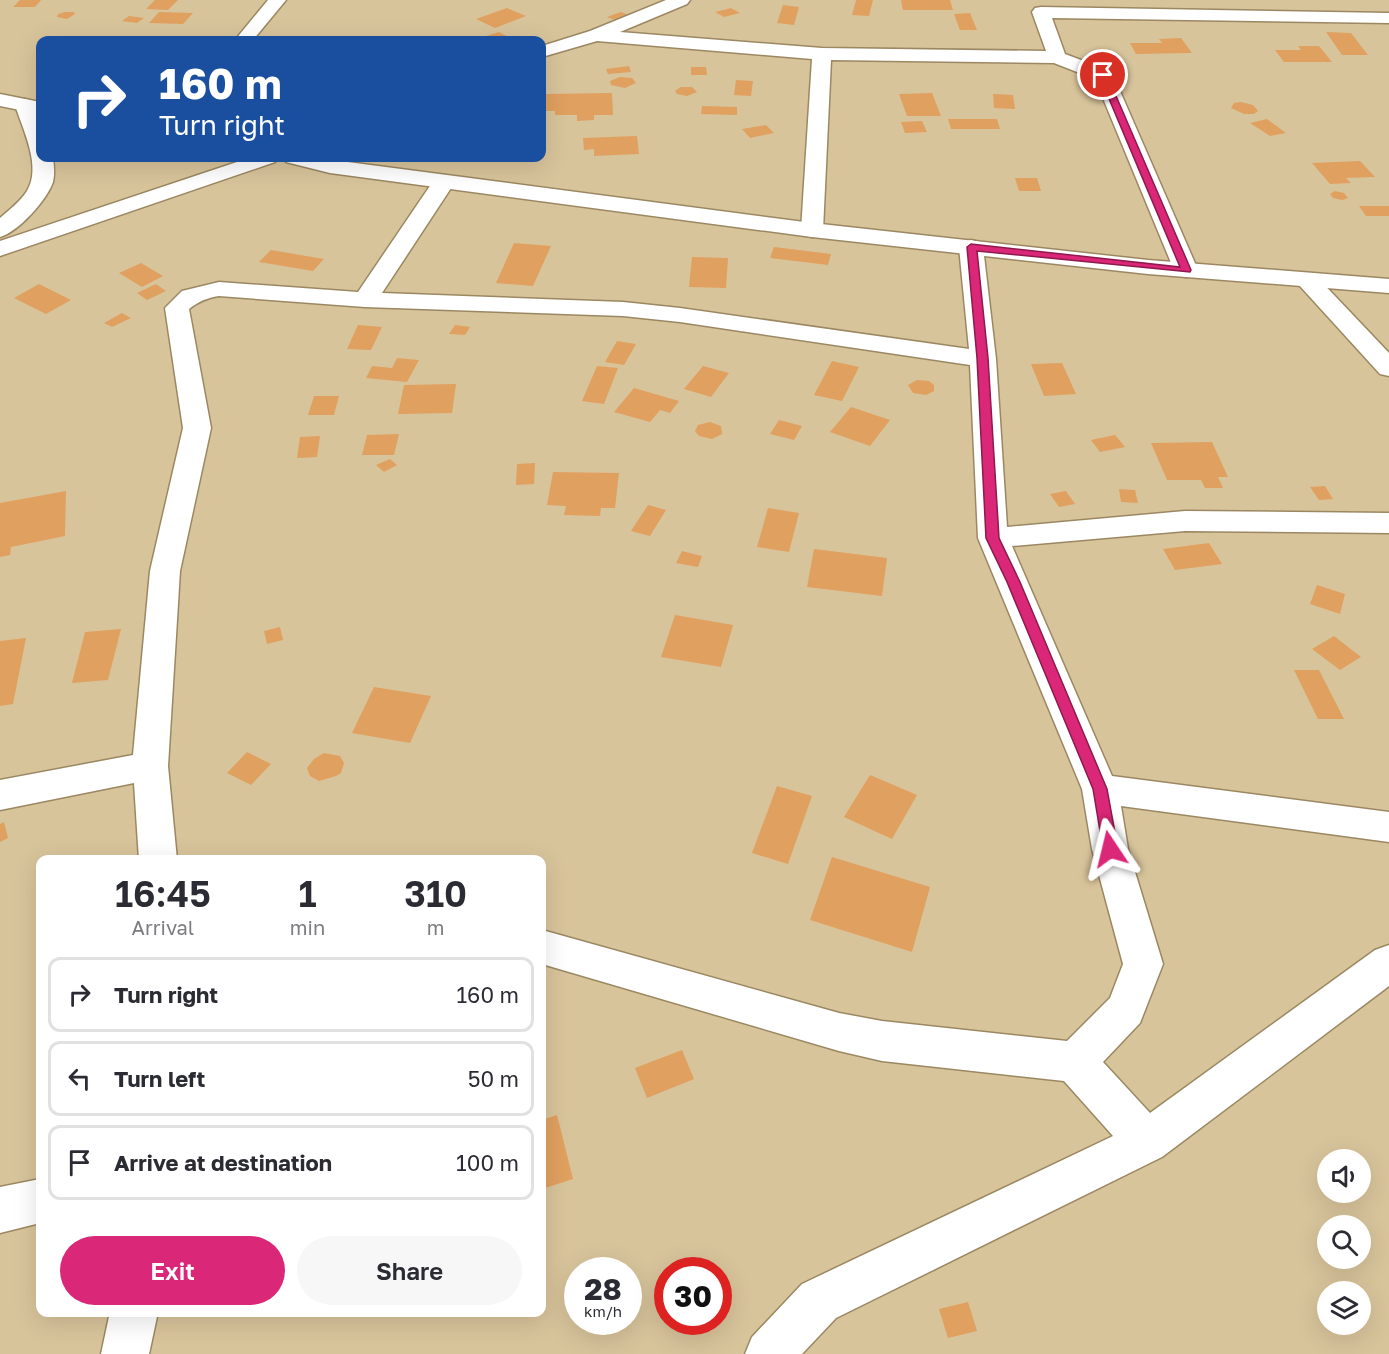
<!DOCTYPE html>
<style>
:root{--surface:#fff;--page:#f7f7f7;--text:#2b2b33;--muted:#7c7c81;--line:#e1e1e2;--accent:#db2777}
body{margin:0;font-family:"Golos Text",sans-serif;background:var(--page);color:var(--text);height:100vh;display:flex;flex-direction:column;font-size:22px;white-space:nowrap}
*{box-sizing:border-box;margin:0}
p{font-size:20px;color:var(--muted)}
.icon{flex:none;width:33px;height:33px;fill:none;stroke:currentColor;stroke-width:2;stroke-linecap:round;stroke-linejoin:round}
.map{position:relative;flex:1;overflow:hidden}
.sheet{position:absolute;left:36px;top:855px;width:510px;height:462px;display:flex;flex-direction:column;background:var(--surface);border-radius:12px;box-shadow:0 6px 24px #0002}
.sheet>*{flex:none}
.banner{position:absolute;left:36px;top:36px;width:510px;height:126px;border-radius:12px;box-shadow:0 6px 24px #0002;background:#1a4fa0;color:#fff;overflow:hidden}
.tools{position:absolute;left:1317px;top:1149px;display:grid;gap:12px}
.tools a{display:grid;place-items:center;width:54px;height:54px;border-radius:50%;background:var(--surface);box-shadow:0 6px 24px #0002;font-size:30px}
.speed{position:absolute;left:564px;top:1257px;display:flex;gap:12px;font-size:30px;font-weight:700;text-align:center}
.speed>*{display:grid;place-content:center;width:78px;height:78px;border-radius:50%;background:var(--surface);box-shadow:0 6px 24px #0002;line-height:1}
.speed small{font-size:15px;font-weight:400}
.speed .limit{border:9px solid #d22;background:#fff;color:#111}
.pin{position:absolute;display:grid;place-items:center;width:51px;height:51px;color:#fff;margin:-26px;border:3px solid #fff;border-radius:50%;box-shadow:0 2px 6px #0007}
.me{position:absolute;width:66px;margin:-33px;rotate:350deg;stroke-linejoin:round;filter:drop-shadow(0 0 4px #0008)}
.turn{display:flex;align-items:center;gap:21px;height:126px;padding:0 24px;font-size:27px}
.turn .icon{width:78px;height:78px;stroke-width:2.5}
.turn b{display:block;font-size:42px;line-height:51px}
.eta{display:flex;justify-content:space-evenly;align-items:center;height:102px;text-align:center}
.eta b{font-size:36px;font-weight:600;line-height:42px}
.action{display:flex;gap:12px;margin-top:auto;padding:12px 24px}
.action a{flex:1;height:69px;border-radius:36px;background:var(--accent);color:#fff;font-size:24px;font-weight:600;line-height:69px;text-align:center}
.action a+a{background:var(--page);color:var(--text)}
ul{padding:0;list-style:none}
li{display:flex;align-items:center;gap:18px;height:75px;margin:0 12px 9px;padding:0 12px;border:3px solid var(--line);border-radius:12px}
li div{flex:1}
li b{display:block;font-size:22px}
li em{font-style:normal}
.map>svg:first-child{display:block}
.building{fill:#e0a05f}
.lines{fill:none;stroke-linecap:round;stroke-linejoin:round}
.street-casing{stroke:#9b8862;stroke-width:3}
.secondary-casing{stroke:#9b8862;stroke-width:3}
.street{fill:#fff;fill-rule:evenodd}
.secondary{fill:#fff;fill-rule:evenodd}
.route{fill:#db2777;stroke:#8e194d;stroke-width:1.5}
</style>
<div class="map">
<svg width="1389" height="1354" viewBox="0 0 1389 1354">
<rect width="100%" height="100%" fill="#d8c49b"/>
<g class="building">
<polygon points="20,0 41,0 35,7 13,7"/>
<polygon points="155,0 178,0 168,10 146,9"/>
<polygon points="856,0 873,0 869,16 852,15"/>
<polygon points="901,0 950,0 953,10 903,10"/>
<polygon points="783,5 799,7 794,25 777,23"/>
<polygon points="507,8 526,16 495,28 476,19"/>
<polygon points="731,8 740,13 724,17 715,12"/>
<polygon points="65,12 74,12 75,14 67,19 57,17 58,14"/>
<polygon points="159,12 193,13 183,24 149,23"/>
<polygon points="621,12 629,15 615,20 607,17"/>
<polygon points="970,13 977,30 960,30 954,14"/>
<polygon points="129,16 144,18 137,23 122,21"/>
<polygon points="499,32 514,40 473,40"/>
<polygon points="1326,32 1351,33 1368,55 1342,55"/>
<polygon points="1181,38 1192,53 1136,54 1130,43 1162,43 1159,39"/>
<polygon points="1298,46 1319,46 1332,62 1284,62 1275,50 1301,50"/>
<polygon points="629,66 631,72 608,74 606,69"/>
<polygon points="691,67 706,67 707,75 691,75"/>
<polygon points="620,77 632,78 636,83 625,88 611,85 610,81"/>
<polygon points="736,80 753,81 751,96 734,95"/>
<polygon points="681,87 692,87 697,92 687,96 677,94 675,91"/>
<polygon points="612,93 613,115 594,115 594,120 577,121 577,115 555,115 555,111 545,111 546,94"/>
<polygon points="932,93 941,116 907,116 899,94"/>
<polygon points="993,94 1013,95 1015,109 994,108"/>
<polygon points="1241,102 1253,105 1258,111 1254,114 1244,114 1231,108 1234,103"/>
<polygon points="702,106 737,107 737,115 701,114"/>
<polygon points="948,119 997,119 1000,129 951,129"/>
<polygon points="1267,119 1286,133 1270,136 1250,123"/>
<polygon points="922,121 927,132 905,133 901,122"/>
<polygon points="766,125 774,133 750,138 742,129"/>
<polygon points="637,136 639,154 594,156 594,149 584,150 583,138"/>
<polygon points="1360,161 1375,177 1346,178 1351,183 1330,184 1312,163"/>
<polygon points="1015,178 1037,178 1041,191 1019,191"/>
<polygon points="1335,191 1344,193 1348,198 1342,200 1333,198 1330,194"/>
<polygon points="1359,206 1389,206 1389,216 1366,216"/>
<polygon points="514,243 551,246 533,286 496,283"/>
<polygon points="774,247 831,254 828,265 770,258"/>
<polygon points="271,250 324,259 313,271 259,262"/>
<polygon points="692,257 728,258 726,288 689,287"/>
<polygon points="141,263 163,276 142,287 119,273"/>
<polygon points="39,284 71,300 46,314 14,298"/>
<polygon points="156,284 166,291 147,300 137,293"/>
<polygon points="122,313 131,318 112,327 104,323"/>
<polygon points="358,325 382,327 371,350 347,349"/>
<polygon points="455,325 470,327 465,335 449,334"/>
<polygon points="617,341 636,344 624,365 605,362"/>
<polygon points="397,358 419,360 407,382 366,378 372,366 392,368"/>
<polygon points="832,361 859,367 842,401 814,395"/>
<polygon points="1062,363 1076,394 1044,396 1031,364"/>
<polygon points="597,366 618,368 604,404 582,401"/>
<polygon points="703,366 729,373 711,397 684,389"/>
<polygon points="917,380 929,381 934,385 934,391 926,395 913,393 908,385"/>
<polygon points="456,384 452,413 398,414 404,385"/>
<polygon points="634,388 679,401 670,413 660,410 650,422 614,412"/>
<polygon points="314,396 339,396 334,415 308,415"/>
<polygon points="851,407 890,420 870,446 830,432"/>
<polygon points="779,420 802,426 794,440 770,434"/>
<polygon points="710,422 721,426 722,434 712,439 699,436 695,431 698,425"/>
<polygon points="399,434 394,455 362,455 367,435"/>
<polygon points="1115,435 1125,447 1100,452 1091,440"/>
<polygon points="320,436 317,457 297,458 300,437"/>
<polygon points="1212,442 1228,477 1218,477 1223,488 1205,488 1201,480 1167,480 1151,443"/>
<polygon points="390,459 397,465 384,472 376,465"/>
<polygon points="535,463 534,484 516,485 517,464"/>
<polygon points="553,472 619,473 615,508 601,508 600,516 564,515 566,506 547,505"/>
<polygon points="1325,486 1333,499 1319,500 1310,487"/>
<polygon points="1119,489 1135,490 1138,503 1121,502"/>
<polygon points="66,491 65,536 11,547 10,555 0,557 0,503"/>
<polygon points="1066,491 1075,504 1059,507 1050,494"/>
<polygon points="648,505 666,510 650,536 631,531"/>
<polygon points="768,508 799,513 789,552 757,547"/>
<polygon points="1209,543 1222,564 1175,570 1163,549"/>
<polygon points="814,549 887,558 882,596 807,587"/>
<polygon points="682,551 702,556 698,567 676,563"/>
<polygon points="1317,585 1345,594 1340,614 1310,604"/>
<polygon points="675,615 733,625 721,667 661,657"/>
<polygon points="280,627 283,640 267,644 264,631"/>
<polygon points="121,629 108,680 72,683 85,632"/>
<polygon points="1334,636 1361,657 1340,670 1312,649"/>
<polygon points="26,638 13,704 0,706 0,641"/>
<polygon points="1294,670 1319,670 1344,719 1318,719"/>
<polygon points="374,687 431,696 410,743 352,733"/>
<polygon points="247,752 271,764 251,785 227,773"/>
<polygon points="324,753 340,756 344,763 341,773 336,776 319,781 310,776 307,768 314,759"/>
<polygon points="870,775 917,795 892,839 844,817"/>
<polygon points="777,786 812,796 788,864 752,853"/>
<polygon points="4,822 8,838 0,842 0,824"/>
<polygon points="832,857 930,887 912,952 810,920"/>
<polygon points="682,1050 694,1079 647,1098 635,1068"/>
<polygon points="557,1115 573,1179 542,1189 542,1120"/>
<polygon points="968,1302 977,1331 948,1338 939,1309"/>
</g>
<g class="lines">
<defs>
<g id="street">
<polygon points="268,0 286,0 253,40 235,40"/>
<polygon points="666,0 690,0 687,4 620,32 822,48 1046,51 1032,12 1035,8 1041,7 1389,13 1389,23 1052,18 1065,54 1110,71 1113,75 1198,270 1194,275 1186,277 1178,275 1174,270 1095,79 1054,63 831,60 823,230 820,235 812,237 804,235 801,230 812,59 597,41 542,57 542,46 590,31"/>
<path d="M25 99 32 101C43 117 40 138 40 158H53C54 166 55 174 53 182 47 200 18 232 0 237V218C9 210 20 202 27 191 42 167 23 130 15 105L18 101Z"/>
<path d="M444 175 452 177 455 182 382 293 623 302 680 308 969 349 959 247 963 242 971 240 979 242 983 247 996 359 1007 527 1185 511 1389 513V533L1185 531 1012 546 1112 776 1389 812V842L1121 806 1128 849 1163 964 1140 1023 1103 1062 1150 1113 1375 950 1389 945V986L1162 1157 836 1318 802 1354H745L752 1337 802 1284 1113 1136 1064 1081 882 1061 839 1051 542 964V930L839 1013 882 1021 1067 1041 1110 998 1123 964 1092 849 1082 789 978 538 970 365 680 322 623 316 365 307 219 296C207 298 199 301 189 309L211 428 180 571 168 766 177 860H139L134 783 0 810V780L133 755 150 571 183 428 165 308 182 291 219 282 358 292 436 177Z"/>
<polygon points="1307,273 1315,275 1389,353 1389,376 1380,374 1299,285 1295,280 1299,275"/>
<polygon points="40,1179 40,1223 0,1233 0,1187"/>
<polygon points="110,1312 158,1312 149,1354 101,1354"/>
</g>
<g id="secondary">
<polygon points="0,94 40,102 40,114 0,106"/>
<polygon points="249,158 279,158 275,162 0,256 0,241"/>
<polygon points="282,158 317,158 812,223 1148,260 1389,279 1389,293 1148,274 812,237 330,173 286,162"/>
</g>
</defs>
<use href="#street" class="street-casing"/>
<use href="#secondary" class="secondary-casing"/>
<use href="#street" class="street"/>
<use href="#secondary" class="secondary"/>
</g>
<polygon class="route" points="1103,73 1107,75 1191,270 1190,272 977,251 988,358 999,538 1020,582 1107,789 1118,849 1116,853 1110,855 1105,853 1103,849 1093,789 1007,582 986,538 977,358 967,247 971,244 1180,267 1099,75"/>
</svg>
<div class="tools">
<a><svg class="icon" aria-label="sound" viewBox="0 0 24 24"><path d="M4 9h4l5-4v14l-5-4H4zM17 9q2 3 0 6"/></svg></a>
<a><svg class="icon" aria-label="search" viewBox="0 0 24 24"><circle cx="10" cy="10" r="6"/><path d="M15 15l6 6"/></svg></a>
<a><svg class="icon" aria-label="layers" viewBox="0 0 24 24"><path d="M12 4l9 5-9 5-9-5zM3 14l9 5 9-5"/></svg></a>
</div>
<div class="speed"><div>28<small>km/h</small></div><div class="limit">30</div></div>
<div class="pin" style="left:1103px;top:75px;background:#d93025"><svg class="icon" aria-label="arrive" viewBox="0 0 24 24"><path d="M6 21V4h12l-3 4 3 4H6"/></svg></div>
<svg class="me" style="left:1110px;top:849px" viewBox="-20 -20 40 40"><path d="M0-17L14 15 0 8-14 15z" fill="#db2777" stroke="#fff" stroke-width="4"/></svg>
<div class="banner">
<div class="turn"><svg class="icon" aria-label="right" viewBox="0 0 24 24"><path d="M7 20v-9h11M14 6l5 5-5 5"/></svg><div><b>160 m</b>Turn right</div></div>
</div>
<section class="sheet">
<div class="eta">
<div><b>16:45</b><p>Arrival</p></div>
<div><b>1</b><p>min</p></div>
<div><b>310</b><p>m</p></div>
</div>
<ul>
<li><svg class="icon" aria-label="right" viewBox="0 0 24 24"><path d="M7 20v-9h11M14 6l5 5-5 5"/></svg><div><b>Turn right</b></div><em>160 m</em></li>
<li><svg class="icon" aria-label="left" viewBox="0 0 24 24"><path d="M17 20v-9H6M10 6l-5 5 5 5"/></svg><div><b>Turn left</b></div><em>50 m</em></li>
<li><svg class="icon" aria-label="arrive" viewBox="0 0 24 24"><path d="M6 21V4h12l-3 4 3 4H6"/></svg><div><b>Arrive at destination</b></div><em>100 m</em></li>
</ul>
<div class="action"><a>Exit</a><a>Share</a></div>
</section>
</div>
